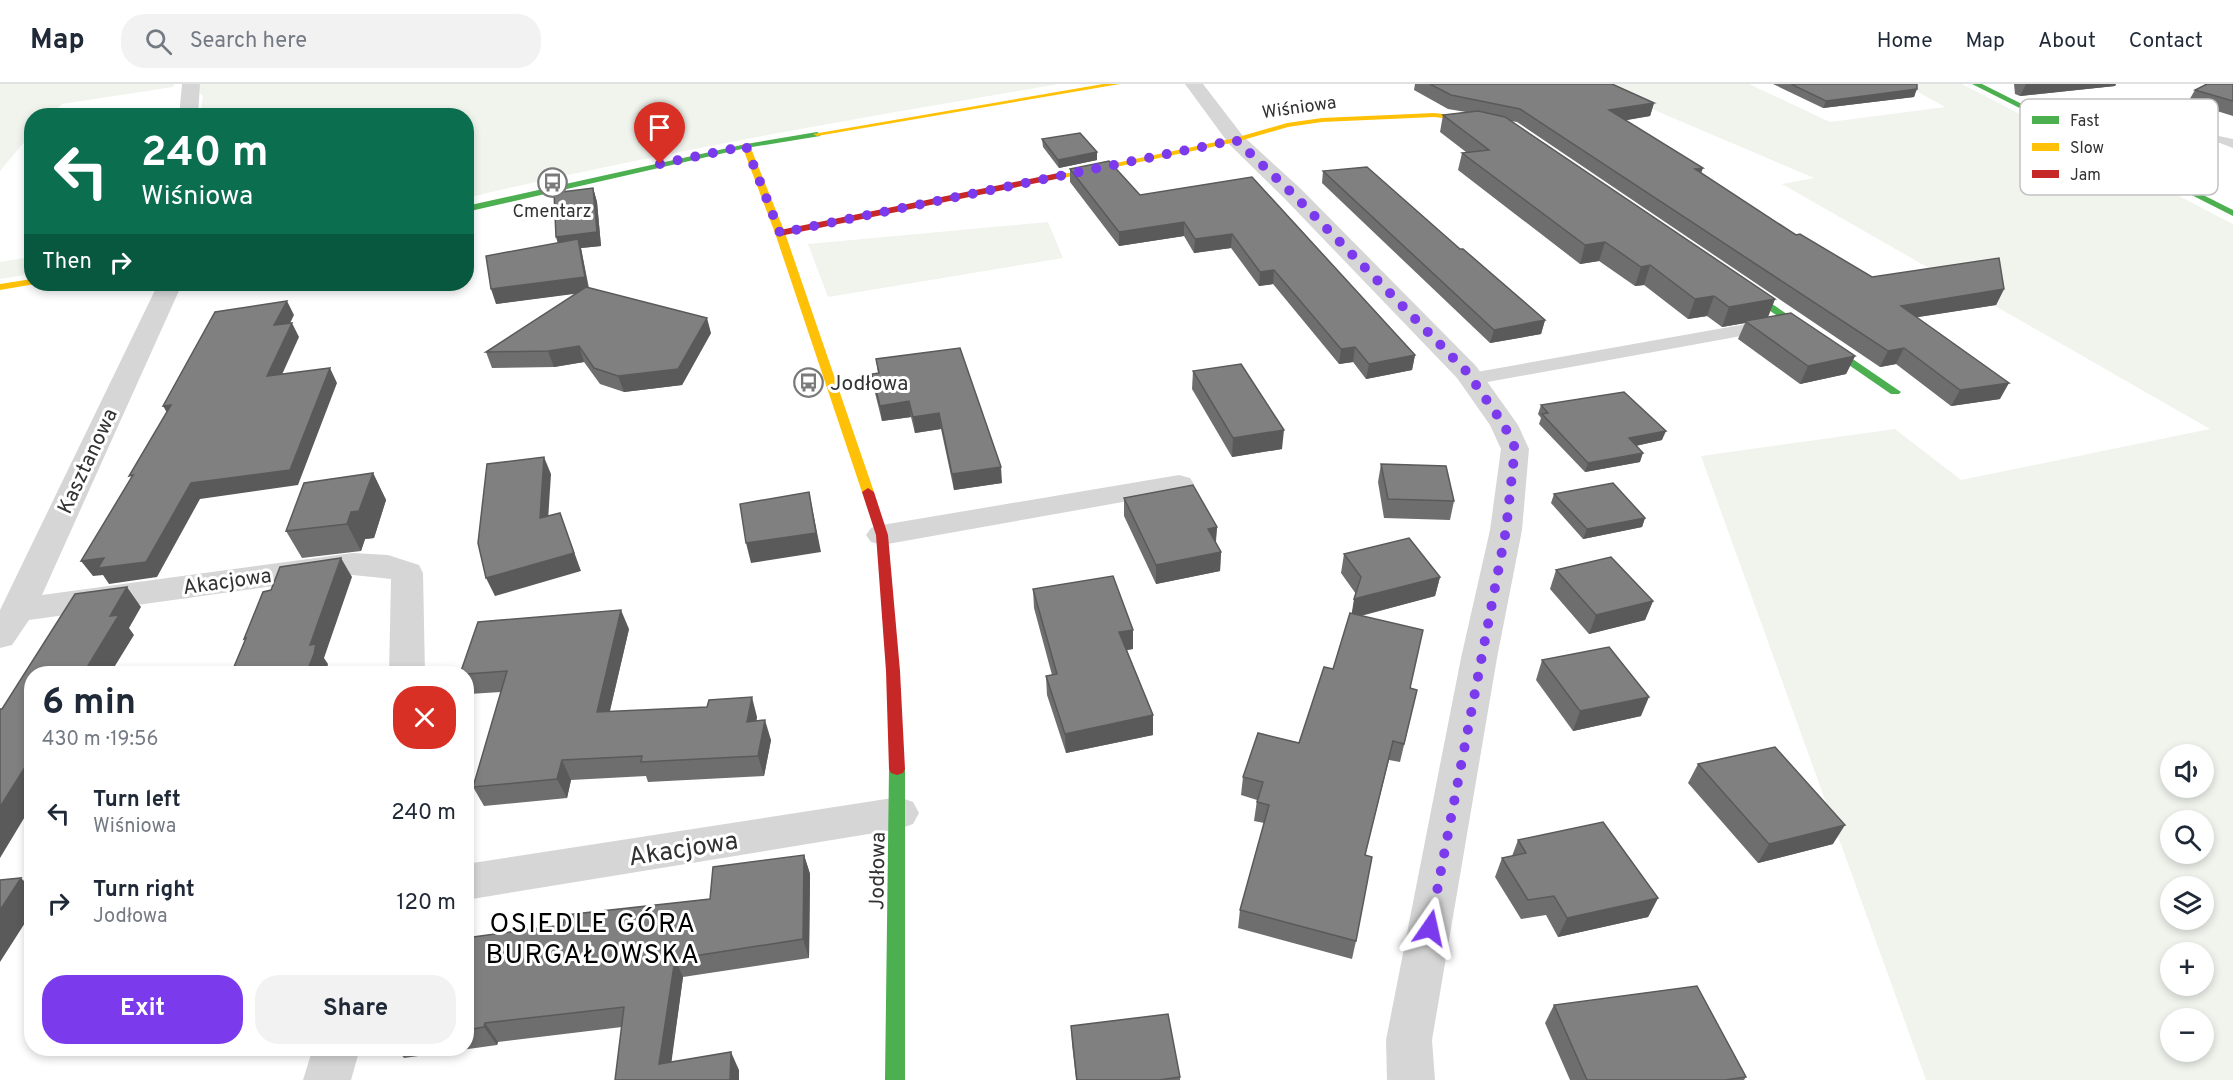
<!DOCTYPE html>
<meta charset="utf-8">
<style>
:root{--surface:#fff;--page:#f2f2f3;--text:#1f2937;--muted:#747a83;--line:#e0e1e3;--accent:#7c3aed}
body{margin:0;font-family:Overpass,sans-serif;background:var(--page);color:var(--text);height:100vh;display:flex;flex-direction:column;font-size:22px;white-space:nowrap}
*{box-sizing:border-box;margin:0}
p{font-size:20px;color:var(--muted)}
.icon{flex:none;width:33px;height:33px;fill:none;stroke:currentColor;stroke-width:2;stroke-linecap:round;stroke-linejoin:round}
.map{position:relative;flex:1;overflow:hidden}
.drawer{position:absolute;left:24px;top:582px;width:450px;height:390px;display:flex;flex-direction:column;background:var(--surface);border-radius:24px;box-shadow:0 3px 9px #0003}
.drawer>*{flex:none}
.guide{position:absolute;left:24px;top:24px;width:450px;height:183px;border-radius:24px;box-shadow:0 3px 9px #0003;background:#0b6e4f;color:#fff;overflow:hidden}
.fabs{position:absolute;left:2160px;top:660px;display:grid;gap:12px}
.fabs a{display:grid;place-items:center;width:54px;height:54px;border-radius:50%;background:var(--surface);box-shadow:0 3px 9px #0003;font-size:30px}
.pin{position:absolute;display:grid;place-items:center;width:51px;height:51px;color:#fff;margin:-62px -26px;border-radius:50% 50% 50% 0;rotate:-45deg;box-shadow:0 0 6px #0007}
.pin .icon{rotate:45deg}
.me{position:absolute;width:66px;margin:-33px;rotate:11deg;stroke-linejoin:round;filter:drop-shadow(0 0 4px #0008)}
.turn{display:flex;align-items:center;gap:21px;height:126px;padding:0 18px;font-size:27px}
.turn .icon{width:78px;height:78px;stroke-width:2.5}
.turn b{display:block;font-size:42px;line-height:51px}
.then{display:flex;align-items:center;height:57px;padding:0 18px;background:#0003;gap:12px;font-size:22px}
.round{display:grid;place-items:center;flex:none;width:63px;height:63px;border-radius:24px;background:var(--page)}
.head{display:flex;align-items:center;justify-content:space-between;height:102px;padding:0 18px}
h1{font-size:36px;font-weight:700;line-height:45px}
.button{display:flex;gap:12px;margin-top:auto;padding:12px 18px}
.button a{flex:1;height:69px;border-radius:24px;background:var(--accent);color:#fff;font-size:24px;font-weight:700;line-height:69px;text-align:center}
.button a+a{background:var(--page);color:var(--text)}
ul{padding:0;list-style:none}
li{display:flex;align-items:center;gap:18px;height:90px;padding:0 18px}
li div{flex:1}
li b{display:block;font-size:22px}
li em{font-style:normal}
header{display:flex;align-items:center;gap:36px;box-sizing:border-box;height:84px;padding:0 30px;background:var(--surface);border-bottom:2px solid var(--line)}
header strong{font-size:28px}
nav{display:flex;gap:33px;margin-inline-start:auto;font-size:21px}
.search{width:420px;height:54px;background:var(--page);display:flex;align-items:center;gap:15px;box-sizing:border-box;padding:0 21px;border-radius:24px;color:var(--muted);font-size:22px}
.map>svg:first-child{display:block}
.green{fill:#f0f4ed;fill-rule:evenodd}
.lines{fill:none;stroke-linecap:round;stroke-linejoin:round}
.lane{fill:#d6d6d6;fill-rule:evenodd}
.street{fill:#d6d6d6;fill-rule:evenodd}
.fast{fill:#4caf50;fill-rule:evenodd}
.slow{fill:#ffc107;fill-rule:evenodd}
.jam{fill:#c62828;fill-rule:evenodd}
.wall{fill:#6e6e6e}
.shaded-wall{fill:#5a5a5a}
.building{fill:#808080;stroke:#5a5a5a;stroke-width:1.5}
.route{stroke:#7c3aed;stroke-width:10;stroke-dasharray:0 18}
.labels{text-anchor:middle;stroke-width:6;stroke-linejoin:round;paint-order:stroke}
.far-street-label{font-size:18px;fill:#323232;stroke:#fff}
.far-poi-label{font-size:18px;fill:#323232;stroke:#fff}
.poi-label{font-size:21px;fill:#323232;stroke:#fff;text-anchor:start}
.street-label{font-size:21px;fill:#323232;stroke:#fff}
.near-street-label{font-size:26px;fill:#323232;stroke:#fff}
.near-neighbourhood-label{font-size:27px;letter-spacing:1.5px;fill:#000;stroke:#fff}
.key{fill:#fff;stroke:#c2c2c2;stroke-width:1.5}
.key-label{font-size:16px;fill:#323232}
</style>
<header>
<strong>Map</strong>
<div class="search"><svg class="icon" aria-label="search" viewBox="0 0 24 24"><circle cx="10" cy="10" r="6"/><path d="M15 15l6 6"/></svg>Search here</div>
<nav><a>Home</a><a>Map</a><a>About</a><a>Contact</a></nav>
</header>
<div class="map">
<svg width="2233" height="996" viewBox="0 0 2233 996">
<rect width="100%" height="100%" fill="#fff"/>
<g class="green">
<polygon points="0,0 174,0 173,3 62,20 50,31 32,32 31,50 0,87"/>
<path d="M200 0H1059C860 34 662 67 467 114L466 32 200 31 203 12 199 8Z"/>
<path d="M1593 0H1749L1830 38 1945 23 1904 0H1962L2233 140V996H1926L1701 372 1895 345 1961 396 2210 345 1782 100 1814 94ZM2170 670H2204V704H2170ZM2170 736H2204V770H2170ZM2170 802H2204V836H2170ZM2170 868H2204V902H2170ZM2170 934H2204V968H2170Z"/>
<polygon points="1048,138 1063,174 828,213 808,160"/>
<polygon points="31,173 31,190 0,195 0,178"/>
</g>
<g class="lines">
<g class="lane">
<polygon points="2219,52 2233,55 2233,64 2212,56"/>
<polygon points="1774,235 1780,237 1783,241 1780,245 1471,301 1461,295 1471,289"/>
</g>
<g class="street">
<polygon points="182,0 200,0 198,32 179,32"/>
<polygon points="1185,0 1203,0 1243,52 1300,104 1476,282 1518,341 1529,365 1522,446 1497,574 1432,956 1435,996 1387,996 1386,956 1461,574 1490,446 1501,365 1490,341 1457,294 1284,114 1229,60"/>
<polygon points="158,200 182,200 42,511 353,469 388,471 419,481 423,489 425,590 389,590 391,495 353,491 29,536 12,561 0,564 0,526"/>
<polygon points="1179,391 1190,394 1194,400 1190,406 882,461 871,458 866,451 871,444 882,441"/>
<polygon points="899,713 913,718 919,729 913,740 899,745 466,816 466,780"/>
<polygon points="313,964 360,964 351,996 303,996"/>
</g>
<g class="fast">
<polygon points="1972,0 1982,0 2233,126 2233,132"/>
<polygon points="817,48 821,50 820,52 746,64 466,128 466,122 746,60"/>
<polygon points="1734,195 1737,196 1901,308 1899,310 1891,310 1731,200 1729,198"/>
<polygon points="897,679 903,681 905,685 905,996 885,996 889,685 891,681"/>
</g>
<g class="slow">
<polygon points="1103,0 1120,0 817,52 813,50"/>
<polygon points="1434,29 1488,35 1492,37 1488,39 1434,33 1322,38 1288,43 1236,58 1063,94 1059,91 1235,54 1287,39 1322,34"/>
<polygon points="743,60 750,62 785,149 874,408 872,411 864,411 862,408 775,149 742,62"/>
<polygon points="32,195 32,200 35,200 0,206 0,200"/>
</g>
<g class="jam">
<polygon points="1063,88 1066,89 1066,93 780,152 775,149 780,146"/>
<polygon points="868,404 874,408 888,451 900,587 905,685 903,689 897,691 891,689 889,685 886,587 876,451 862,408"/>
</g>
</g>
<g class="wall">
<polygon points="1415,0 1612,0 1654,19 1650,32 1625,36 1701,89 1796,151 1872,193 2004,205 1996,221 1917,233 2000,315 1951,322 1896,280 1880,283 1517,38 1510,37 1775,215 1768,233 1855,272 1846,290 1800,300 1738,255 1745,239 1722,243 1707,232 1688,235 1644,201 1635,202 1599,177 1580,180 1458,86 1462,69 1466,68 1440,48 1443,31 1466,28 1448,25 1414,6"/>
<polygon points="1773,0 1917,0 1914,13 1823,24"/>
<polygon points="2014,0 2116,0 2115,2 2020,12 2015,10"/>
<polygon points="2233,0 2233,32 2188,18 2195,6"/>
<polygon points="1042,55 1097,68 1097,76 1059,84 1043,63"/>
<polygon points="1070,85 1140,111 1252,93 1415,271 1412,286 1366,295 1353,278 1339,280 1273,200 1259,202 1231,164 1194,169 1184,152 1119,162 1070,98"/>
<polygon points="1323,87 1460,165 1545,236 1541,250 1490,259 1322,99"/>
<polygon points="593,104 597,118 601,162 581,164 589,204 711,249 682,301 624,308 600,300 584,278 554,283 492,284 486,268 577,209 496,220 558,159"/>
<polygon points="960,264 1002,399 954,406 941,345 915,349 911,333 882,337 874,305 872,290 878,289 876,275"/>
<polygon points="1193,287 1282,365 1232,373 1192,305"/>
<polygon points="1541,321 1662,356 1636,362 1640,378 1585,388 1539,340 1541,334 1538,330"/>
<polygon points="1381,380 1454,417 1450,436 1384,434 1378,398"/>
<polygon points="373,389 386,416 374,454 365,455 361,467 302,474 286,447"/>
<polygon points="1554,410 1645,434 1642,443 1583,455 1551,419"/>
<polygon points="1124,414 1217,443 1216,458 1221,468 1220,487 1156,500 1124,432"/>
<polygon points="1344,470 1440,493 1435,512 1361,532 1410,604 1417,606 1400,678 1389,676 1365,771 1356,857 1352,875 1238,844 1240,826 1264,739 1254,737 1257,716 1241,711 1243,693 1299,659 1333,585 1352,529 1356,510 1341,489"/>
<polygon points="1556,486 1653,517 1645,536 1589,550 1550,505"/>
<polygon points="1033,505 1133,565 1127,566 1153,631 1153,651 1066,669 1047,611 1046,592 1052,591 1034,524"/>
<polygon points="629,545 610,627 757,633 756,637 771,656 764,692 648,698 646,692 571,696 567,714 484,722 473,703 501,608 469,610 466,605 466,590"/>
<polygon points="1542,576 1641,632 1573,647 1536,596"/>
<polygon points="1698,680 1833,760 1758,779 1688,699"/>
<polygon points="1518,756 1658,814 1648,833 1558,853 1546,831 1521,835 1495,793 1502,774 1512,772"/>
<polygon points="804,771 810,790 809,874 683,893 671,978 739,986 615,996 622,943 498,958 497,961 404,974 396,964 466,964 466,854 563,841 710,815"/>
<polygon points="1554,921 1746,993 1744,996 1570,996 1545,939"/>
<polygon points="1071,942 1180,993 1180,996 1076,996 1072,960"/>
</g>
<g class="shaded-wall">
<polygon points="2026,0 2116,0 2115,2 2020,12"/>
<polygon points="1917,5 1914,13 1823,24 1826,17"/>
<polygon points="1654,19 1650,32 1605,40 1609,26"/>
<polygon points="1097,68 1097,76 1059,84 1058,76"/>
<polygon points="1703,84 1698,98 1695,85"/>
<polygon points="593,104 597,118 601,162 581,164 589,208 496,220 491,205 560,167 556,153"/>
<polygon points="1184,138 1184,152 1119,162 1119,148"/>
<polygon points="1232,150 1231,164 1194,169 1195,155"/>
<polygon points="1605,158 1599,177 1580,180 1585,161"/>
<polygon points="1650,181 1644,201 1635,202 1641,183"/>
<polygon points="1274,186 1273,200 1259,202 1260,188"/>
<polygon points="2004,205 1996,221 1893,237 1901,222"/>
<polygon points="1714,212 1707,232 1688,235 1695,215"/>
<polygon points="1775,215 1767,235 1745,237 1745,239 1722,243 1729,223"/>
<polygon points="287,217 294,231 282,256 274,241"/>
<polygon points="707,234 711,249 682,301 624,308 618,292"/>
<polygon points="1545,236 1541,250 1490,259 1494,246"/>
<polygon points="292,239 299,253 275,306 267,292"/>
<polygon points="579,262 584,278 554,283 548,267"/>
<polygon points="1355,263 1353,278 1339,280 1341,265"/>
<polygon points="1904,264 1896,280 1880,283 1888,267"/>
<polygon points="1415,271 1412,286 1366,295 1369,280"/>
<polygon points="1855,272 1846,290 1800,300 1808,282"/>
<polygon points="330,284 337,299 298,401 200,415 157,493 109,500 103,491 93,492 81,477 104,474 191,399"/>
<polygon points="2009,299 2000,315 1951,322 1960,306"/>
<polygon points="909,317 911,333 882,337 880,322"/>
<polygon points="171,321 172,337 163,322"/>
<polygon points="939,329 941,345 915,349 913,333"/>
<polygon points="1284,346 1282,365 1232,373 1233,354"/>
<polygon points="1666,347 1662,356 1625,364 1629,354"/>
<polygon points="1643,369 1640,378 1585,388 1588,379"/>
<polygon points="544,373 551,390 547,452 540,434"/>
<polygon points="1001,383 1002,399 954,406 952,390"/>
<polygon points="373,389 386,416 374,454 365,455 361,467 347,440 351,428"/>
<polygon points="809,408 821,468 751,479 746,459"/>
<polygon points="560,429 581,487 495,512 486,494"/>
<polygon points="1645,434 1642,443 1583,455 1587,445"/>
<polygon points="1217,443 1215,462 1208,445"/>
<polygon points="1221,468 1220,487 1156,500 1156,481"/>
<polygon points="341,474 352,493 324,574 328,580 326,590 306,590 310,561"/>
<polygon points="1440,493 1435,512 1351,534 1354,515"/>
<polygon points="127,503 141,523 129,544 134,551 110,590 83,590 110,532"/>
<polygon points="1653,517 1645,536 1589,550 1596,531"/>
<polygon points="621,526 629,545 605,647 597,628"/>
<polygon points="1133,546 1133,565 1119,567 1119,548"/>
<polygon points="752,613 757,633 753,657 747,638"/>
<polygon points="1649,613 1641,632 1573,647 1580,627"/>
<polygon points="1153,631 1153,651 1066,669 1065,650"/>
<polygon points="765,636 771,656 764,692 758,672"/>
<polygon points="32,672 32,721 0,774 0,723"/>
<polygon points="562,676 571,696 567,714 557,695"/>
<polygon points="1845,741 1833,760 1758,779 1769,760"/>
<polygon points="804,771 810,790 809,874 803,855"/>
<polygon points="21,794 32,805 32,828 0,878 0,826"/>
<polygon points="1658,814 1648,833 1558,853 1567,834"/>
<polygon points="675,875 683,893 669,996 659,980"/>
<polygon points="485,939 498,958 497,961 484,943"/>
<polygon points="731,968 739,986 739,996 730,996"/>
</g>
<g class="building">
<polygon points="1430,0 1612,0 1654,19 1609,26 1703,84 1695,85 1796,151 1800,150 1872,193 1999,174 2004,205 1901,222 2009,299 1960,306 1904,264 1888,267 1520,25 1451,11"/>
<polygon points="1791,0 1917,0 1917,5 1826,17"/>
<polygon points="2207,0 2233,0 2233,17 2195,6"/>
<polygon points="1478,27 1505,33 1775,215 1729,223 1714,212 1695,215 1650,181 1641,183 1605,158 1585,161 1462,69 1489,66 1443,31"/>
<polygon points="1080,49 1097,68 1058,76 1042,55"/>
<polygon points="1109,77 1140,111 1252,93 1415,271 1369,280 1355,263 1341,265 1274,186 1260,188 1232,150 1195,155 1184,138 1119,148 1070,85"/>
<polygon points="1367,83 1460,165 1463,165 1545,236 1494,246 1323,87"/>
<polygon points="593,104 597,148 556,153 554,109"/>
<polygon points="578,155 585,193 491,205 486,172"/>
<polygon points="586,203 707,234 678,285 618,292 594,284 579,262 548,267 486,268"/>
<polygon points="287,217 274,241 292,239 267,292 330,284 290,386 191,399 146,478 98,484 104,474 81,477 133,391 129,392 171,321 163,322 215,228"/>
<polygon points="1791,229 1855,272 1808,282 1745,237"/>
<polygon points="960,264 1001,383 952,390 939,329 913,333 909,317 880,322 872,290 879,289 876,275"/>
<polygon points="1241,280 1284,346 1233,354 1193,287"/>
<polygon points="1624,308 1666,347 1629,354 1643,369 1588,379 1542,330 1548,329 1541,321"/>
<polygon points="544,373 540,434 560,429 574,469 486,494 478,459 487,380"/>
<polygon points="1381,380 1446,382 1454,417 1388,415"/>
<polygon points="373,389 359,427 351,428 347,440 286,447 304,399"/>
<polygon points="1613,399 1645,434 1587,445 1554,410"/>
<polygon points="1193,401 1217,443 1208,445 1221,468 1156,481 1124,414"/>
<polygon points="809,408 816,449 746,459 740,420"/>
<polygon points="1409,454 1440,493 1354,515 1361,493 1344,470"/>
<polygon points="1611,473 1653,517 1596,531 1556,486"/>
<polygon points="341,474 310,561 316,560 314,570 306,590 231,590 246,554 244,555 263,508 271,506 280,483"/>
<polygon points="1113,492 1133,546 1119,548 1153,631 1065,650 1046,592 1057,590 1033,505"/>
<polygon points="127,503 110,532 119,531 83,590 32,590 32,672 0,723 0,625 2,625 75,510"/>
<polygon points="621,526 597,628 707,623 709,616 752,613 747,638 765,636 758,672 641,678 642,672 562,676 557,695 473,703 507,587 466,590 460,590 478,538"/>
<polygon points="1350,529 1423,546 1410,604 1417,606 1404,660 1393,657 1365,771 1372,773 1356,857 1240,826 1269,721 1257,718 1263,698 1243,693 1258,649 1299,659 1324,583 1333,585"/>
<polygon points="1609,563 1649,613 1580,627 1542,576"/>
<polygon points="1775,663 1845,741 1769,760 1698,680"/>
<polygon points="1603,738 1658,814 1567,834 1554,812 1528,816 1502,774 1526,769 1518,756"/>
<polygon points="804,771 803,855 675,875 659,980 731,968 730,996 615,996 624,923 485,939 484,943 466,946 466,854 563,841 565,831 710,815 713,783"/>
<polygon points="21,794 0,826 0,796"/>
<polygon points="1697,902 1746,993 1725,996 1587,996 1554,921"/>
<polygon points="1168,930 1180,993 1159,996 1077,996 1071,942"/>
</g>
<g class="lines">
<polyline class="route" points="660,80 746,62 780,149 1236,56 1292,109 1467,288 1504,341 1515,364 1506,446 1430,844"/>
</g>
<defs>
<symbol id="bus-ring" viewBox="-11 -11 22 22"><circle r="9.5" fill="#fff" stroke="#7a7a7a" stroke-width="1.5"/><path d="M-5-6H5V4H4V6H2V4H-2V6H-4V4H-5ZM-3.5-4V0h7V-4ZM-3.5 1.2v1.5H-2V1.2ZM2 1.2v1.5H3.5V1.2Z" fill="#7a7a7a"/></symbol>
</defs>
<g fill-rule="evenodd">
<use href="#bus-ring" x="536" y="82" width="33" height="33"/>
<use href="#bus-ring" x="792" y="282" width="33" height="33"/>
</g>
<g class="labels">
<g class="far-street-label">
<text transform="translate(1299 23) rotate(-8)" y="6">Wiśniowa</text>
</g>
<g class="far-poi-label">
<text x="552" y="133">Cmentarz</text>
</g>
<g class="poi-label">
<text x="830" y="306">Jodłowa</text>
</g>
<g class="street-label">
<text transform="translate(87 377) rotate(-65)" y="7">Kasztanowa</text>
<text transform="translate(227 497) rotate(-8)" y="7">Akacjowa</text>
<text transform="translate(877 787) rotate(-89)" y="7">Jodłowa</text>
</g>
<g class="near-street-label">
<text transform="translate(683 764) rotate(-9)" y="9">Akacjowa</text>
</g>
<g class="near-neighbourhood-label">
<text x="593" y="848">OSIEDLE GÓRA<tspan x="593" dy="31">BURGAŁOWSKA</tspan></text>
</g>
</g>
<rect x="2020" y="15" width="198" height="96" rx="9" class="key"/>
<rect x="2032" y="32" width="27" height="8" fill="#4caf50"/>
<rect x="2032" y="59" width="27" height="8" fill="#ffc107"/>
<rect x="2032" y="86" width="27" height="8" fill="#c62828"/>
<g class="key-label">
<text x="2070" y="42">Fast</text>
<text x="2070" y="69">Slow</text>
<text x="2070" y="96">Jam</text>
</g>
</svg>
<div class="fabs">
<a><svg class="icon" aria-label="sound" viewBox="0 0 24 24"><path d="M4 9h4l5-4v14l-5-4H4zM17 9q2 3 0 6"/></svg></a>
<a><svg class="icon" aria-label="search" viewBox="0 0 24 24"><circle cx="10" cy="10" r="6"/><path d="M15 15l6 6"/></svg></a>
<a><svg class="icon" aria-label="layers" viewBox="0 0 24 24"><path d="M12 4l9 5-9 5-9-5zM3 14l9 5 9-5"/></svg></a>
<a>+</a>
<a>−</a>
</div>
<div class="pin" style="left:660px;top:80px;background:#d93025"><svg class="icon" aria-label="arrive" viewBox="0 0 24 24"><path d="M6 21V4h12l-3 4 3 4H6"/></svg></div>
<svg class="me" style="left:1430px;top:844px" viewBox="-20 -20 40 40"><path d="M0-17L14 15 0 8-14 15z" fill="#7c3aed" stroke="#fff" stroke-width="4"/></svg>
<div class="guide">
<div class="turn"><svg class="icon" aria-label="left" viewBox="0 0 24 24"><path d="M17 20v-9H6M10 6l-5 5 5 5"/></svg><div><b>240 m</b>Wiśniowa</div></div>
<div class="then">Then<svg class="icon" aria-label="right" viewBox="0 0 24 24"><path d="M7 20v-9h11M14 6l5 5-5 5"/></svg></div>
</div>
<section class="drawer">
<div class="head"><div><h1>6 min</h1><p>430 m · 19:56</p></div><a class="round" style="background:#d93025;color:#fff"><svg class="icon" aria-label="close" viewBox="0 0 24 24"><path d="M6 6l12 12M18 6L6 18"/></svg></a></div>
<ul>
<li><svg class="icon" aria-label="left" viewBox="0 0 24 24"><path d="M17 20v-9H6M10 6l-5 5 5 5"/></svg><div><b>Turn left</b><p>Wiśniowa</p></div><em>240 m</em></li>
<li><svg class="icon" aria-label="right" viewBox="0 0 24 24"><path d="M7 20v-9h11M14 6l5 5-5 5"/></svg><div><b>Turn right</b><p>Jodłowa</p></div><em>120 m</em></li>
</ul>
<div class="button"><a>Exit</a><a>Share</a></div>
</section>
</div>
